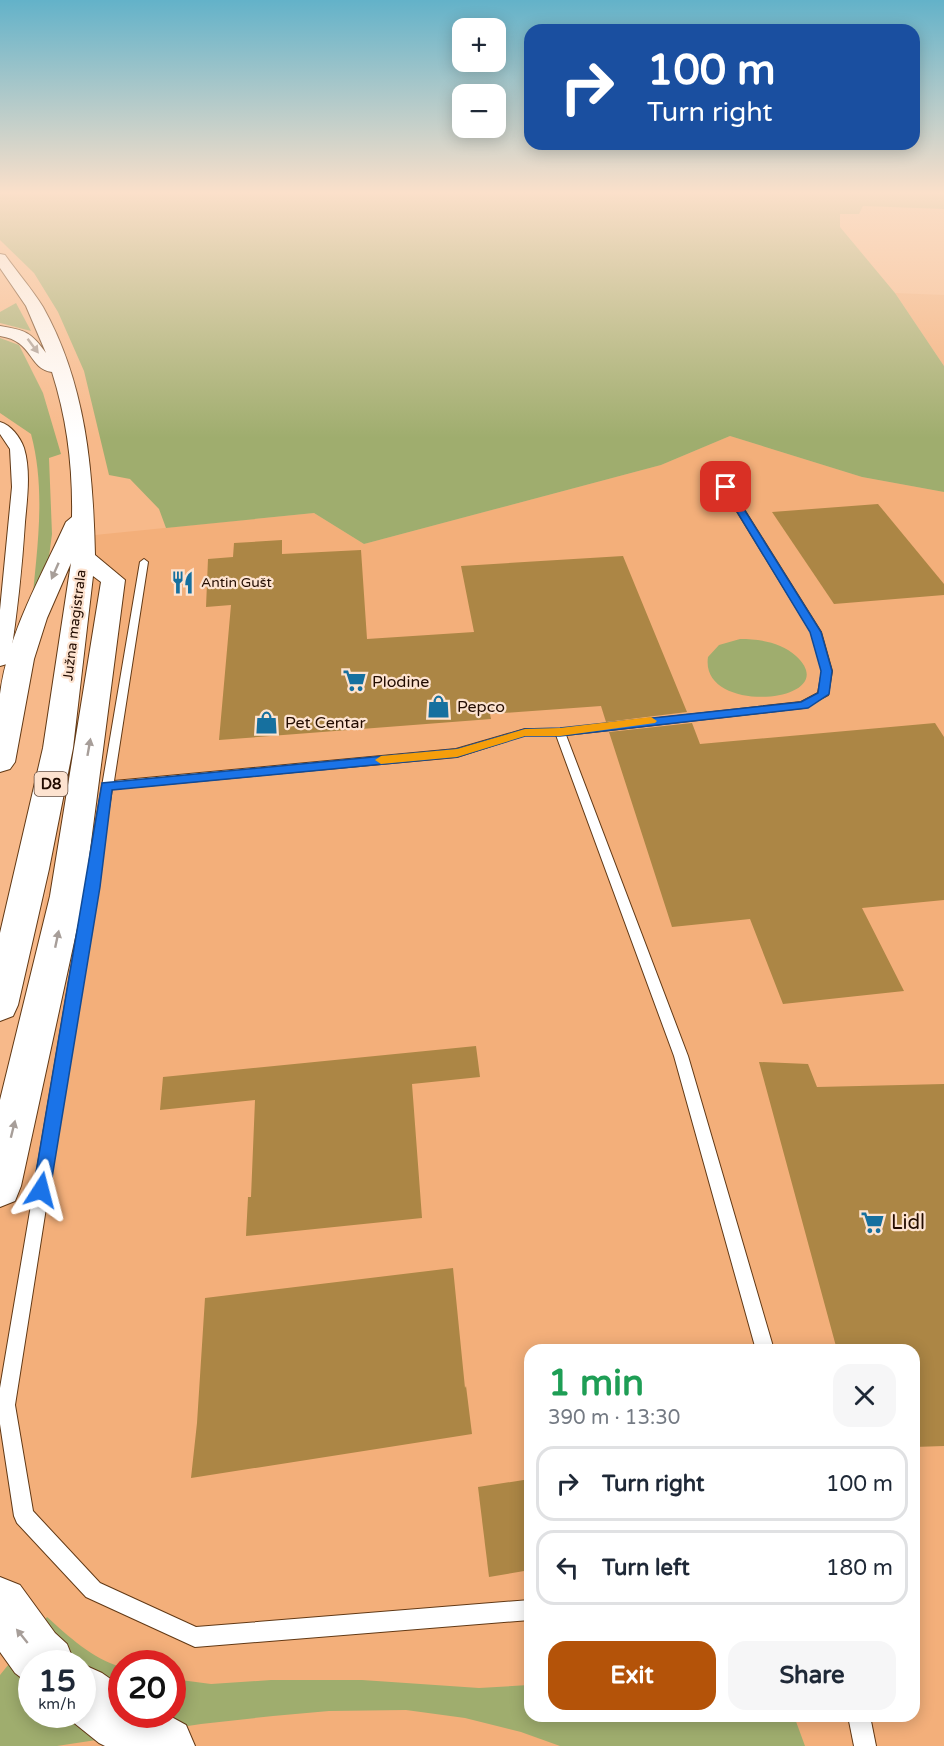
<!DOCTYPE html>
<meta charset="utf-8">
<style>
:root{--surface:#fff;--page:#f6f6f7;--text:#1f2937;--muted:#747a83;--line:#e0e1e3;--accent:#b45309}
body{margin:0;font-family:"Varela Round",sans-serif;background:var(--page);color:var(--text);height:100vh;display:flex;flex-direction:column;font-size:22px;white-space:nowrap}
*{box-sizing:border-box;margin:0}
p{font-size:20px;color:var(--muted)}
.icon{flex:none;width:33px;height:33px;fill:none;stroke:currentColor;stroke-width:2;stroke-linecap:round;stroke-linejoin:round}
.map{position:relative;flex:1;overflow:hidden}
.panel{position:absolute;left:524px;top:1344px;width:396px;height:378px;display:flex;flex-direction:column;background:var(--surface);border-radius:18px;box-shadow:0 3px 15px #0003}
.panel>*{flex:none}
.guide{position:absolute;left:524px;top:24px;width:396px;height:126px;border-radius:18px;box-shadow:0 3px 15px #0003;background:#1a4fa0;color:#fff;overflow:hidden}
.controls{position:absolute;left:452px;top:18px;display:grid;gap:12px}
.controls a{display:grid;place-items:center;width:54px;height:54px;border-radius:12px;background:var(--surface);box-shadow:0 3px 15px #0003;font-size:30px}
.speed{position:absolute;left:18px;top:1650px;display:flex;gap:12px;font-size:30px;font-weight:700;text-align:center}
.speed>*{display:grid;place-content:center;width:78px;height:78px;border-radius:50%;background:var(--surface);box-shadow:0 3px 15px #0003;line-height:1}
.speed small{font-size:15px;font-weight:400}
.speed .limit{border:9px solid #d22;background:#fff;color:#111}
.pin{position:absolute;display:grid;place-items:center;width:51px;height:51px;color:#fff;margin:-26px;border-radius:12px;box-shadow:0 3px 9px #0006}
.me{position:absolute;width:66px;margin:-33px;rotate:9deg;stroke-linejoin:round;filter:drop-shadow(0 0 4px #0008)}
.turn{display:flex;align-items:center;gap:21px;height:126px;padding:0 24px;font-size:27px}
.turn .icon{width:78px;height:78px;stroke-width:2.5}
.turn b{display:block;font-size:42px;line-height:51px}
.round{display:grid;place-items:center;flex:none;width:63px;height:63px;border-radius:18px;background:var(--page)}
.headline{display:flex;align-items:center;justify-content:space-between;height:102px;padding:0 24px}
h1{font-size:36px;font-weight:700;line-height:45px;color:#1e9e55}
.cta{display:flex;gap:12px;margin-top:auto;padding:12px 24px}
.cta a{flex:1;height:69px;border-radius:18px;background:var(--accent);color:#fff;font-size:24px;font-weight:700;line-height:69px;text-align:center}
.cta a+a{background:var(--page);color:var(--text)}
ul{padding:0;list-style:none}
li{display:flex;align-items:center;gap:18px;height:75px;margin:0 12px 9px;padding:0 12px;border:3px solid var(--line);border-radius:18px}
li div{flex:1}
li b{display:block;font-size:22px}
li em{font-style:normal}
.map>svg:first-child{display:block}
.built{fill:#f3af7a;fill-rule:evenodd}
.green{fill:#9fad6e;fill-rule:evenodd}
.building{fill:#ac8645}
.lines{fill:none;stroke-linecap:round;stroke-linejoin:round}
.service-casing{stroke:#623915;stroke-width:2}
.minor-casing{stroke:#623915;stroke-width:2}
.primary-casing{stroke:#623915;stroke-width:2}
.service{fill:#fff;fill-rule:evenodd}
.minor{fill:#fff;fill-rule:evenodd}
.primary{fill:#fff;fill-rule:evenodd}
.oneway{fill:#a79e99}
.route{fill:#1a73e8;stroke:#114b97;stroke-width:1.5}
.slow{fill:#f59e0b}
.labels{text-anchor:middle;stroke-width:4.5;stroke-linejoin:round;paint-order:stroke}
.far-poi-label{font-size:14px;fill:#220c00;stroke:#fde3d0;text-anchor:start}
.far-street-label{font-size:14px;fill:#220c00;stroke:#fde3d0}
.shield{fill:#fde3d0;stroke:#644c3e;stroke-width:1.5}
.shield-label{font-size:15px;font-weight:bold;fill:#220c00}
.poi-label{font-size:16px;fill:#220c00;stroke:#fde3d0;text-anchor:start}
.near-poi-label{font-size:20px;fill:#220c00;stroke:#fde3d0;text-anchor:start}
</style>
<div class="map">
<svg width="944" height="1746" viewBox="0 0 944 1746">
<rect width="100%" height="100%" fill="#f7b98a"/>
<g class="built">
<polygon points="895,293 944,295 944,366"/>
<path d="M730 436 862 477 944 492V1746H0V1116L38 940 83 680 95 535 314 513 364 544 661 465ZM530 1350H914V1716H530ZM32 1664H82V1714H32ZM122 1664H172V1714H122Z"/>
</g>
<g class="green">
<polygon points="0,194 944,194 944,209 863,206 859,214 840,214 840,227 895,293 944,366 944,492 862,477 730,436 661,465 364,544 314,513 166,528 159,509 130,479 109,475 84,371 58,312 34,273 0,240"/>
<polygon points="16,303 31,331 0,323 0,312"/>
<path d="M0 338 19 345 43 393 61 454 49 458 52 534 45 587 31 615C36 554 47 494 31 434L0 413Z"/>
<path d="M740 639C759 639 781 642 796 656 847 703 699 717 708 657L719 645Z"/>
<path d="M47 1617C68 1636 93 1659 121 1667L122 1714H172L173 1679 211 1684 271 1680H362L479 1688 529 1685 530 1716H794L805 1746H560L521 1732 465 1718 406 1710 329 1711 273 1716 201 1724 57 1746H0V1675ZM32 1664H82V1714H32Z"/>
</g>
<g class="building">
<polygon points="878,504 944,584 944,595 834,604 772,512"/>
<polygon points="282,540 282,554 361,550 367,639 474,632 461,566 623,556 687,712 606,722 601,706 490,714 491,719 219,740 231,605 206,607 208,559 233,557 234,543"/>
<polygon points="692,723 700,744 935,723 944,737 944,900 862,908 904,991 783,1004 750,919 672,927 609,732"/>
<polygon points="476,1046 480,1077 412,1084 422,1218 246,1236 248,1197 251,1197 255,1100 160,1110 163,1077"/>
<polygon points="759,1062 808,1064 817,1087 944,1084 944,1446 914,1447 914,1350 837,1350"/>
<polygon points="453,1268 465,1388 466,1386 472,1434 191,1478 197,1423 205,1298"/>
<polygon points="530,1479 530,1570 489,1577 478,1487"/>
</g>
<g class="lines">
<defs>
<g id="service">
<polygon points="723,485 730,487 821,632 832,671 828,695 803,708 566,735 688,1056 774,1350 756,1350 674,1056 556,735 525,735 457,757 112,789 15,1405 33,1511 100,1583 196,1627 530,1600 530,1620 195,1647 86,1597 17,1523 14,1516 0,1424 0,1388 140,562 144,559 148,562 114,781 456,749 525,729 560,729 801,702 818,693 822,671 811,632 722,487"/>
<polygon points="848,1716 870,1716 876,1746 854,1746"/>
</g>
<path id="minor" d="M0 422C11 425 20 437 24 448 31 471 27 499 25 522 22 569 17 614 10 660L7 664 0 666V610L12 487 10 449 0 434Z"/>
<g id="primary">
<path d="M0 254 5 255C17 272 32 289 43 307 86 384 93 469 95 555L125 580 84 896 21 1186 15 1201 0 1207V1100L50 896 101 582 93 576 73 748 49 869 18 1005 13 1016 0 1021V933L43 748 71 563 47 618 34 659 15 762 10 769 0 772C0 747 0 719 0 694 8 633 41 577 66 522L72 517C73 467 67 419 52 372 28 369 34 341 0 336V326C25 330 31 332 46 353L26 306 0 268Z"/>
<polygon points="0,1577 20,1585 55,1633 67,1644 75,1664 32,1664 32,1686 15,1673 0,1652"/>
<polygon points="82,1664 102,1673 122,1687 122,1714 166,1714 186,1725 195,1746 105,1746 99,1743 63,1714 82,1714"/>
</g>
</defs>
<use href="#service" class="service-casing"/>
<use href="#minor" class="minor-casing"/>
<use href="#primary" class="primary-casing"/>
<use href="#service" class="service"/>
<use href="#minor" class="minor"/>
<use href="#primary" class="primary"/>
</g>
<defs><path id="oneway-solid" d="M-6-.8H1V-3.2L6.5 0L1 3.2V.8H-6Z" transform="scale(1.5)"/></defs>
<g class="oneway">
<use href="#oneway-solid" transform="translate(33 346) rotate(53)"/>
<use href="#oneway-solid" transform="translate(55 571) rotate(114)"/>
<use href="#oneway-solid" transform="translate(89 747) rotate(-80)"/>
<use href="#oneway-solid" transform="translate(57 939) rotate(-78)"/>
<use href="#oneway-solid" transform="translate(13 1129) rotate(-76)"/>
<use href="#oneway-solid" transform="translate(22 1636) rotate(-129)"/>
</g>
<linearGradient id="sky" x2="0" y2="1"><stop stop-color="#63b2c9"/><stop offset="0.44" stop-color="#fbe0ca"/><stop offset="1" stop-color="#fbe0ca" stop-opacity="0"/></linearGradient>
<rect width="944" height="438" fill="url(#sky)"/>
<polygon class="route" points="726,484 730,487 821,632 832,671 829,694 808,708 560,736 525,736 457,757 112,790 100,887 50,1190 48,1196 41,1199 35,1196 33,1190 102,783 457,749 525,729 560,728 801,702 818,693 821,671 810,632 722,487"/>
<polygon class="slow" points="651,717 657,721 655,723 560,736 525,736 457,757 381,764 375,760 381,756 457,749 525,729 560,728"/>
<defs>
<symbol id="restaurant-bare" viewBox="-9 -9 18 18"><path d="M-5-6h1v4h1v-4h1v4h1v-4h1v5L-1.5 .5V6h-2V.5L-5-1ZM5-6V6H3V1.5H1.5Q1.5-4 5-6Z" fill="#16709f" stroke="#fde3d0" stroke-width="2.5" paint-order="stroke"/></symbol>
<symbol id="supermarket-bare" viewBox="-9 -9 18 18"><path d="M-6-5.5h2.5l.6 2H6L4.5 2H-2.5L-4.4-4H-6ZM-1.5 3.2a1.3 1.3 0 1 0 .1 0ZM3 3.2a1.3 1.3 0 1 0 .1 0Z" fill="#16709f" stroke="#fde3d0" stroke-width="2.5" paint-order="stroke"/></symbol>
<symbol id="shop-bare" viewBox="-9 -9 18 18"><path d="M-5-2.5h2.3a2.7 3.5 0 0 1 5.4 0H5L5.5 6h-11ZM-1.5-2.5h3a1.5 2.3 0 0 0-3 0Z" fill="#16709f" stroke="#fde3d0" stroke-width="2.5" paint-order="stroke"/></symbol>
</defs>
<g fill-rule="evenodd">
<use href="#restaurant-bare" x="166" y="566" width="33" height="33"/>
<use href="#supermarket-bare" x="338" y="664" width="33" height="33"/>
<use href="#shop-bare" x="422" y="690" width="33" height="33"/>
<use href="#shop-bare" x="250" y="706" width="33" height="33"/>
<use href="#supermarket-bare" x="856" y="1206" width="33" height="33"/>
</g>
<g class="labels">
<g class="far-poi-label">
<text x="201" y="587">Antin Gušt</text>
</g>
<g class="far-street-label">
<text transform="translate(74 625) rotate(-83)" y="5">Južna magistrala</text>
</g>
<rect class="shield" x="34.5" y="772" width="33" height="24" rx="4.5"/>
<g class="shield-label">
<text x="51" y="789">D8</text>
</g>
<g class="poi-label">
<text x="372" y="687">Plodine</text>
<text x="457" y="712">Pepco</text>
<text x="285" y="728">Pet Centar</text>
</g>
<g class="near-poi-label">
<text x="891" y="1229">Lidl</text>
</g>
</g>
</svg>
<div class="controls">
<a>+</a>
<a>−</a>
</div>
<div class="speed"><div>15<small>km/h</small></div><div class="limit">20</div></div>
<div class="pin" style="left:726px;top:487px;background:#d93025"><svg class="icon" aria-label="arrive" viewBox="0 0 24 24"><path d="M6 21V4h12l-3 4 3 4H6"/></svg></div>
<svg class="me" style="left:41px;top:1190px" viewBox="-20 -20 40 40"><path d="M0-17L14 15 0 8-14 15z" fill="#1a73e8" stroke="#fff" stroke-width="4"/></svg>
<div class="guide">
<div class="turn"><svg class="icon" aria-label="right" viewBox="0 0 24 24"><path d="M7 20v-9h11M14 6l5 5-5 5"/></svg><div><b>100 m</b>Turn right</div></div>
</div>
<section class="panel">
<div class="headline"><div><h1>1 min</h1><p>390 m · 13:30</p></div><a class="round"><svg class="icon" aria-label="close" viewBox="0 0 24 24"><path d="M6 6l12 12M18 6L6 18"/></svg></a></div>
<ul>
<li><svg class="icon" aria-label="right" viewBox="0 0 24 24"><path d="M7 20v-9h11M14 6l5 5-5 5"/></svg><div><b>Turn right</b></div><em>100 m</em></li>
<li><svg class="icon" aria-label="left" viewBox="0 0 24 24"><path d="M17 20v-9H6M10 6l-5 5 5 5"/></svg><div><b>Turn left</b></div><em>180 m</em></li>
</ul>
<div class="cta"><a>Exit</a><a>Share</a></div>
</section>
</div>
